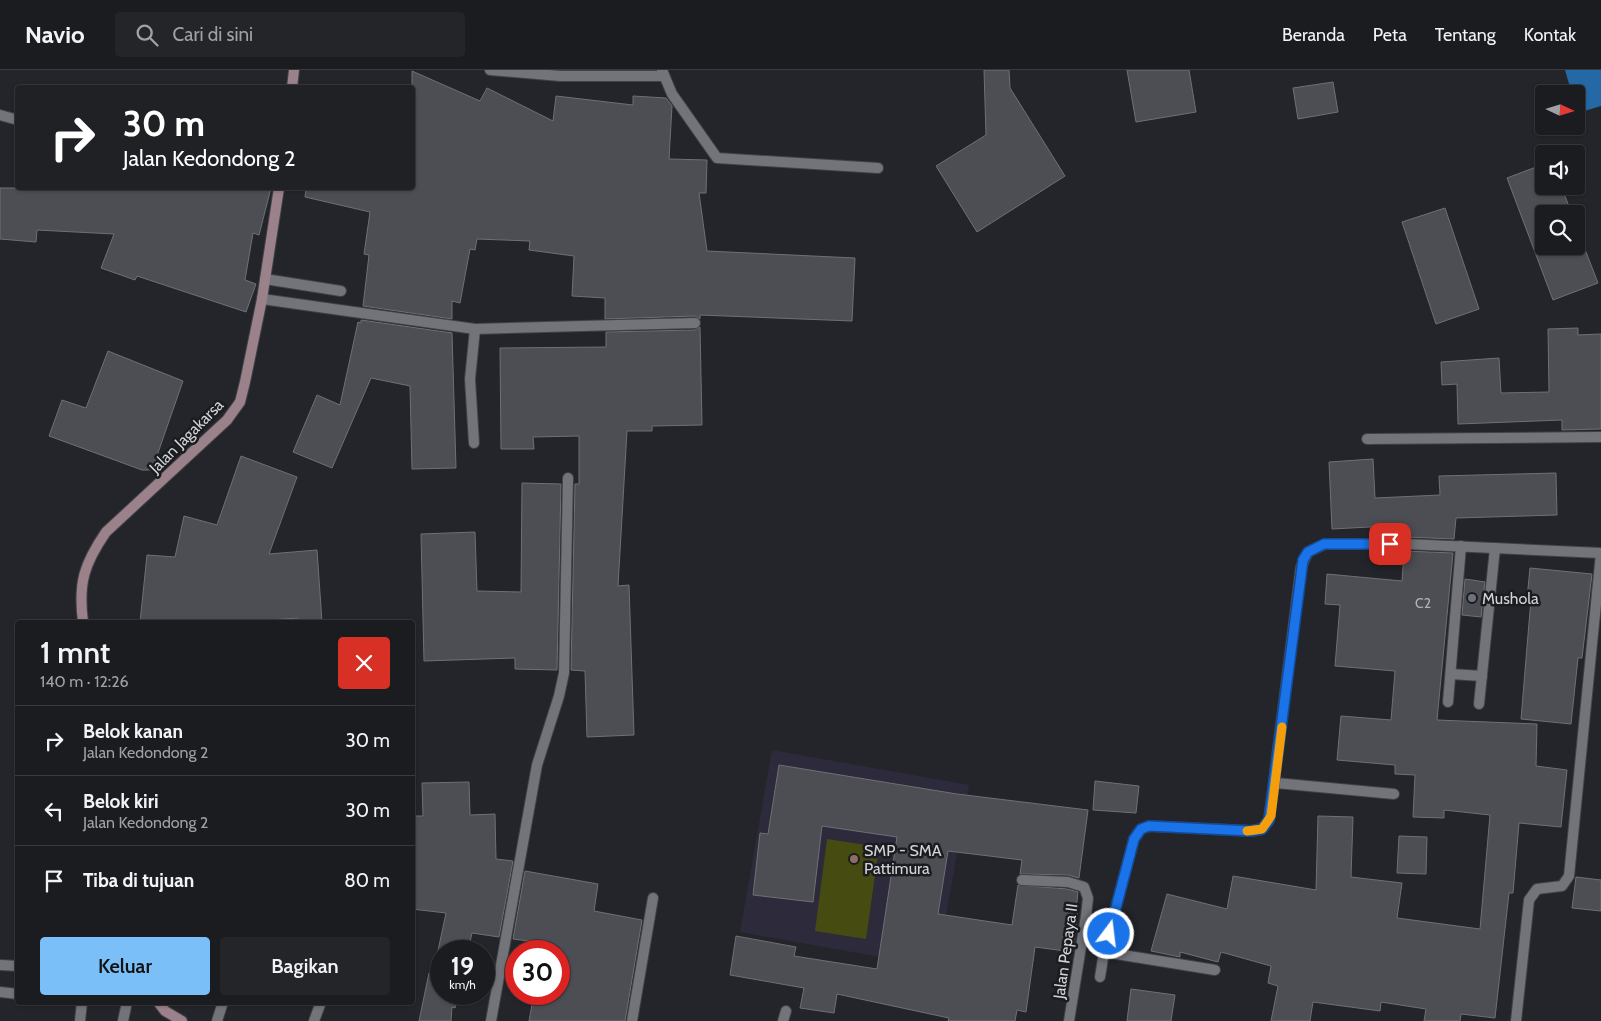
<!DOCTYPE html>
<html lang="id">
<meta charset="utf-8">
<style>
:root{--surface:#1b1c20;--page:#242529;--text:#f1f3f6;--muted:#a0a1a5;--line:#393a3e;--accent:#7abff8}
body{margin:0;font-family:Cabin,sans-serif;background:var(--page);color:var(--text);height:100vh;display:flex;flex-direction:column;font-size:19px;white-space:nowrap}
*{box-sizing:border-box;margin:0}
p{font-size:16px;color:var(--muted)}
.icon{flex:none;width:28px;height:28px;fill:none;stroke:currentColor;stroke-width:2;stroke-linecap:round;stroke-linejoin:round}
.map{position:relative;flex:1;overflow:hidden}
.details{position:absolute;left:15px;top:550px;width:400px;height:385px;display:flex;flex-direction:column;background:var(--surface);border-radius:5px;box-shadow:0 1px 4px #0004,0 0 0 1px var(--line)}
.details>*{flex:none}
.hud{position:absolute;left:15px;top:15px;width:400px;height:105px;border-radius:5px;box-shadow:0 1px 4px #0004,0 0 0 1px var(--line);background:#202124;color:#fff;overflow:hidden}
.needle{width:32px;rotate:94deg}
.buttons{position:absolute;left:1535px;top:15px;display:grid;gap:10px}
.buttons a{display:grid;place-items:center;width:50px;height:50px;border-radius:5px;background:var(--surface);box-shadow:0 1px 4px #0004,0 0 0 1px var(--line);font-size:25px}
.speed{position:absolute;left:430px;top:870px;display:flex;gap:10px;font-size:25px;font-weight:700;text-align:center}
.speed>*{display:grid;place-content:center;width:65px;height:65px;border-radius:50%;background:var(--surface);box-shadow:0 1px 4px #0004,0 0 0 1px var(--line);line-height:1}
.speed small{font-size:12px;font-weight:400}
.speed .limit{border:8px solid #d22;background:#fff;color:#111}
.pin{position:absolute;display:grid;place-items:center;width:42px;height:42px;color:#fff;margin:-21px;border-radius:10px;box-shadow:0 2px 8px #0006}
.me{position:absolute;width:55px;margin:-28px;rotate:15deg;stroke-linejoin:round;filter:drop-shadow(0 0 4px #0008)}
.turn{display:flex;align-items:center;gap:18px;height:105px;padding:0 25px;font-size:22px}
.turn .icon{width:65px;height:65px;stroke-width:2.5}
.turn b{display:block;font-size:35px;line-height:42px}
.round{display:grid;place-items:center;flex:none;width:52px;height:52px;border-radius:5px;background:var(--page)}
.head{display:flex;align-items:center;justify-content:space-between;height:85px;padding:0 25px}
h1{font-size:30px;font-weight:600;line-height:38px}
.button{display:flex;gap:10px;margin-top:auto;padding:10px 25px}
.button a{flex:1;height:58px;border-radius:5px;background:var(--accent);color:#111;font-size:20px;font-weight:600;line-height:58px;text-align:center}
.button a+a{background:var(--page);color:var(--text)}
ul{padding:0;list-style:none}
li{display:flex;align-items:center;gap:15px;height:70px;padding:0 25px;border-top:1px solid var(--line)}
li div{flex:1}
li b{display:block;font-size:19px}
li em{font-style:normal}
header{display:flex;align-items:center;gap:30px;box-sizing:border-box;height:70px;padding:0 25px;background:var(--surface);border-bottom:1px solid var(--line)}
header strong{font-size:24px}
nav{display:flex;gap:28px;margin-inline-start:auto;font-size:18px}
.search{width:350px;height:45px;background:var(--page);display:flex;align-items:center;gap:12px;box-sizing:border-box;padding:0 18px;border-radius:5px;color:var(--muted);font-size:19px}
.map>svg:first-child{display:block}
.education{fill:#2d2a3b}
.green{fill:#464c11}
.water{fill:#2469a5}
.building{fill:#4d4e53;stroke:#6f7076}
.lines{fill:none;stroke-linecap:round;stroke-linejoin:round}
.minor-casing{stroke:#414146;stroke-width:12}
.secondary-casing{stroke:#414146;stroke-width:12}
.minor{stroke:#73747a;stroke-width:10}
.secondary{stroke:#9b8189;stroke-width:10}
.route-casing{stroke:#114b97;stroke-width:12}
.route{stroke:#1a73e8;stroke-width:9}
.slow{stroke:#f59e0b;stroke-width:9}
.worship-dot{fill:#6b7280;stroke:#1b1c20;stroke-width:2}
.education-dot{fill:#8d6e63;stroke:#1b1c20;stroke-width:2}
.labels{text-anchor:middle;stroke-width:5;stroke-linejoin:round;paint-order:stroke}
.number-label{font-size:14px;fill:#b1b2b5}
.street-label{font-size:16px;fill:#d2d3d6;stroke:#1b1c20}
.poi-label{font-size:16px;fill:#d2d3d6;stroke:#1b1c20;text-anchor:start}
</style>
<header>
<strong>Navio</strong>
<div class="search"><svg class="icon" aria-label="search" viewBox="0 0 24 24"><circle cx="10" cy="10" r="6"/><path d="M15 15l6 6"/></svg>Cari di sini</div>
<nav><a>Beranda</a><a>Peta</a><a>Tentang</a><a>Kontak</a></nav>
</header>
<div class="map">
<svg width="1601" height="951" viewBox="0 0 1601 951">
<rect width="100%" height="100%" fill="#24252a"/>
<polygon class="education" points="772,680 969,715 937,897 740,862"/>
<polygon class="green" points="827,769 879,777 866,869 815,861"/>
<polygon class="water" points="1565,0 1601,0 1601,36 1578,43 1576,24 1572,24"/>
<g class="building">
<polygon points="984,0 1009,0 1010,18 1065,106 977,162 936,96 986,65"/>
<polygon points="1127,0 1189,0 1196,42 1136,52"/>
<polygon points="412,1 480,31 487,18 553,51 556,26 633,35 633,26 666,28 672,36 669,89 707,90 706,123 699,123 707,181 855,188 852,251 700,245 700,249 695,246 605,249 605,228 572,226 574,186 529,180 530,171 477,169 475,180 470,179 460,233 452,231 452,249 363,236 369,185 364,184 370,142 305,127 306,118 412,118"/>
<polygon points="1333,12 1338,42 1298,49 1293,18"/>
<polygon points="1544,94 1544,116 1561,116 1572,144 1544,144 1544,176 1576,176 1576,156 1598,213 1553,230 1507,108"/>
<polygon points="0,118 271,118 259,165 253,163 245,210 256,214 246,242 137,206 135,210 101,198 114,164 37,160 36,172 0,169"/>
<polygon points="1445,138 1479,239 1436,254 1402,152"/>
<polygon points="361,250 452,263 456,398 412,399 410,316 371,308 332,398 293,382 317,325 340,335 358,252 361,253"/>
<polygon points="700,257 702,355 652,356 652,361 627,361 618,516 629,515 634,665 587,667 585,601 571,600 575,414 579,414 579,366 533,367 534,379 501,379 500,278 606,277 606,262 695,260"/>
<polygon points="1578,258 1578,265 1601,264 1601,359 1562,360 1562,350 1458,354 1457,314 1442,315 1441,292 1499,288 1501,323 1549,322 1548,259"/>
<polygon points="108,281 183,311 152,400 142,400 49,366 62,330 86,338"/>
<polygon points="241,386 297,407 269,484 317,480 322,552 298,552 298,548 239,552 140,552 147,485 175,487 184,446 217,455"/>
<polygon points="1373,389 1375,428 1440,425 1439,406 1556,403 1557,445 1456,448 1454,469 1406,467 1407,455 1332,459 1329,392"/>
<polygon points="522,413 561,414 557,600 515,599 515,588 424,591 421,464 475,462 477,521 521,522"/>
<polygon points="1404,481 1453,483 1437,650 1537,654 1536,696 1567,700 1561,757 1519,753 1513,823 1509,823 1495,948 1461,944 1460,951 1424,951 1426,939 1381,932 1380,941 1313,932 1310,951 1271,951 1278,916 1268,913 1271,896 1221,882 1218,892 1180,882 1180,887 1151,881 1167,824 1227,839 1233,806 1316,820 1318,746 1353,747 1351,807 1402,813 1397,848 1480,859 1490,745 1444,740 1444,748 1413,747 1415,705 1395,704 1395,695 1337,690 1341,646 1391,650 1395,601 1335,596 1340,535 1325,534 1327,504 1402,511"/>
<polygon points="1530,498 1592,504 1582,588 1578,588 1571,654 1521,649 1531,529 1527,529"/>
<polygon points="1465,509 1485,512 1481,547 1462,545"/>
<polygon points="779,695 957,724 1088,740 1079,808 1068,805 1020,804 1022,790 948,781 938,844 1012,855 1018,815 1067,819 1078,822 1076,840 1078,840 1073,882 1035,877 1026,942 1017,940 1015,951 948,951 949,948 837,924 834,943 800,938 804,918 730,905 736,866 796,877 794,886 877,899 897,767 822,756 813,832 753,825 760,763 768,764"/>
<polygon points="1095,711 1139,716 1136,743 1093,740"/>
<polygon points="469,712 470,745 495,744 496,789 513,791 499,867 472,863 468,881 441,881 441,924 459,924 455,938 452,937 451,951 419,951 429,903 433,904 446,843 412,839 412,746 423,746 422,713"/>
<polygon points="1399,766 1427,767 1426,804 1397,803"/>
<polygon points="525,801 598,814 594,841 642,850 625,951 529,951 534,924 559,924 559,881 534,881 536,872 513,869"/>
<polygon points="1576,807 1601,810 1601,841 1572,838"/>
<polygon points="1131,919 1175,925 1171,951 1127,951"/>
</g>
<g class="lines">
<defs>
<g id="minor">
<polyline points="490,0 560,6 663,6"/>
<polyline points="662,0 672,24 717,88 878,98"/>
<polyline points="0,45 18,50"/>
<polyline points="265,209 341,221"/>
<polyline points="262,229 475,259 695,253"/>
<polyline points="1367,369 1601,367"/>
<polyline points="474,373 470,309 475,259"/>
<polyline points="1451,604 1482,606"/>
<polyline points="1448,632 1461,476"/>
<polyline points="1479,634 1495,478"/>
<polyline points="1276,713 1394,724"/>
<polyline points="1022,810 1068,812 1084,817 1088,828 1086,846 1069,951"/>
<polyline points="0,895 18,896"/>
<polyline points="1215,900 1104,882 1134,769 1141,759 1149,756 1251,761 1262,759 1269,750 1301,497 1308,482 1325,474 1406,474 1601,483"/>
<polyline points="1100,907 1104,882"/>
<polyline points="0,922 18,924"/>
<polyline points="80,951 82,932"/>
<polyline points="123,951 127,932"/>
<polyline points="217,951 223,932"/>
<polyline points="314,951 321,932"/>
<polyline points="491,951 537,695 559,626 564,603 568,408"/>
<polyline points="632,951 653,828"/>
<polyline points="783,951 786,941"/>
<polyline points="1516,951 1529,830 1537,819 1562,816 1569,806 1601,483"/>
</g>
<g id="secondary">
<polyline points="292,18 294,0"/>
<path d="M83 552C78 513 84 494 106 462L227 350 240 332 245 312 262 229 279 118"/>
<polyline points="158,932 165,941 182,951"/>
</g>
</defs>
<use href="#minor" class="minor-casing"/>
<use href="#secondary" class="secondary-casing"/>
<use href="#minor" class="minor"/>
<use href="#secondary" class="secondary"/>
</g>
<g class="lines">
<defs>
<polyline id="route" points="1109,864 1134,769 1141,759 1149,756 1251,761 1262,759 1269,750 1303,490 1308,482 1324,474 1390,474"/>
</defs>
<use href="#route" class="route-casing"/>
<use href="#route" class="route"/>
<polyline class="slow" points="1247,761 1262,759 1271,746 1282,657"/>
</g>
<circle class="worship-dot" cx="1472" cy="528" r="5"/>
<circle class="education-dot" cx="854" cy="789" r="5"/>
<g class="labels">
<g class="number-label">
<text x="1423" y="538">C2</text>
</g>
<g class="street-label">
<text transform="translate(186 366) rotate(-45)" y="6">Jalan Jagakarsa</text>
<text transform="translate(1065 881) rotate(-82)" y="6">Jalan Pepaya II</text>
</g>
<g class="poi-label">
<text x="1482" y="534">Mushola</text>
<text x="864" y="786">SMP - SMA<tspan x="864" dy="18">Pattimura</tspan></text>
</g>
</g>
</svg>
<div class="buttons">
<a><svg class="needle" viewBox="-14 -14 28 28"><path d="M0-13l5 13h-10z" fill="#e53935"/><path d="M0 13l5-13h-10z" fill="#a0a1a5"/></svg></a>
<a><svg class="icon" aria-label="sound" viewBox="0 0 24 24"><path d="M4 9h4l5-4v14l-5-4H4zM17 9q2 3 0 6"/></svg></a>
<a><svg class="icon" aria-label="search" viewBox="0 0 24 24"><circle cx="10" cy="10" r="6"/><path d="M15 15l6 6"/></svg></a>
</div>
<div class="speed"><div>19<small>km/h</small></div><div class="limit">30</div></div>
<div class="pin" style="left:1390px;top:474px;background:#d93025"><svg class="icon" aria-label="arrive" viewBox="0 0 24 24"><path d="M6 21V4h12l-3 4 3 4H6"/></svg></div>
<svg class="me" style="left:1109px;top:864px" viewBox="-20 -20 40 40"><circle r="17" fill="#1a73e8" stroke="#fff" stroke-width="3"/><path d="M0-11L8 9 0 5-8 9z" fill="#fff"/></svg>
<div class="hud">
<div class="turn"><svg class="icon" aria-label="right" viewBox="0 0 24 24"><path d="M7 20v-9h11M14 6l5 5-5 5"/></svg><div><b>30 m</b>Jalan Kedondong 2</div></div>
</div>
<section class="details">
<div class="head"><div><h1>1 mnt</h1><p>140 m · 12:26</p></div><a class="round" style="background:#d93025;color:#fff"><svg class="icon" aria-label="close" viewBox="0 0 24 24"><path d="M6 6l12 12M18 6L6 18"/></svg></a></div>
<ul>
<li><svg class="icon" aria-label="right" viewBox="0 0 24 24"><path d="M7 20v-9h11M14 6l5 5-5 5"/></svg><div><b>Belok kanan</b><p>Jalan Kedondong 2</p></div><em>30 m</em></li>
<li><svg class="icon" aria-label="left" viewBox="0 0 24 24"><path d="M17 20v-9H6M10 6l-5 5 5 5"/></svg><div><b>Belok kiri</b><p>Jalan Kedondong 2</p></div><em>30 m</em></li>
<li><svg class="icon" aria-label="arrive" viewBox="0 0 24 24"><path d="M6 21V4h12l-3 4 3 4H6"/></svg><div><b>Tiba di tujuan</b></div><em>80 m</em></li>
</ul>
<div class="button"><a>Keluar</a><a>Bagikan</a></div>
</section>
</div>
